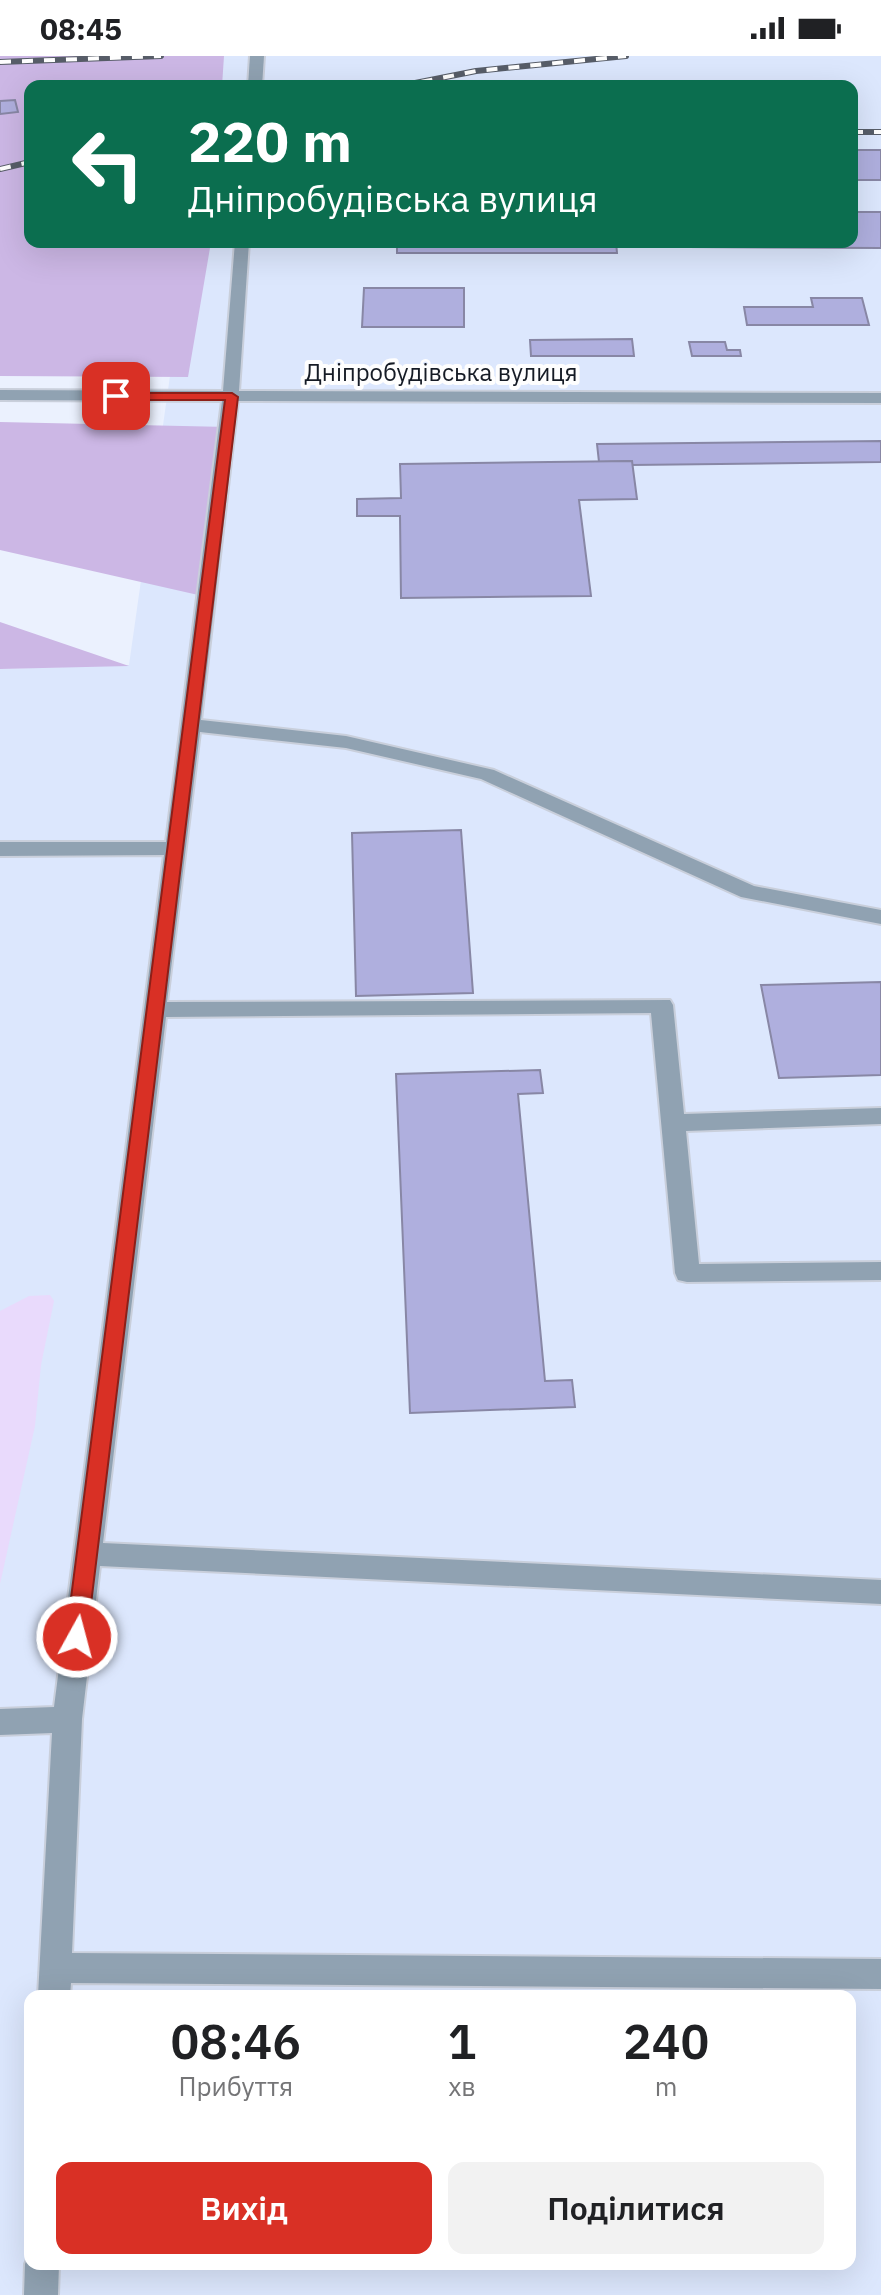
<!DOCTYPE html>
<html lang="uk">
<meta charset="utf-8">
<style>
:root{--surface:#fff;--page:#f2f2f2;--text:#202124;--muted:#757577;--accent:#d93025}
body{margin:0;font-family:"IBM Plex Sans",sans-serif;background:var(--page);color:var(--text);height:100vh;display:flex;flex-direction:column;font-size:30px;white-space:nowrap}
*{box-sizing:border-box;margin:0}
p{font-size:26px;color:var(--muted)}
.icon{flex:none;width:44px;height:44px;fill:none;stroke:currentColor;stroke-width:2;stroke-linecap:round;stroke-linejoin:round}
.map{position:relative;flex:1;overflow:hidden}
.details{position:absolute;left:24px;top:1934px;width:832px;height:280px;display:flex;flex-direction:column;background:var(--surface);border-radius:16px;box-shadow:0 8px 32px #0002}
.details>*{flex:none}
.top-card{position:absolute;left:24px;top:24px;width:834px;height:168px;border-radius:16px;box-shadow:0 8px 32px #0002;background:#0b6e4f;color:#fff;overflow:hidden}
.pin{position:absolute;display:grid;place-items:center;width:68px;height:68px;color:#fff;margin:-34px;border-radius:16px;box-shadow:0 4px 12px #0006}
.me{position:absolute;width:88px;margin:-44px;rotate:7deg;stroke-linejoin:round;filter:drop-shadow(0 0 6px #0008)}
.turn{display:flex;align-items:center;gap:28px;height:168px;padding:0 32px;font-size:36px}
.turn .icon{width:104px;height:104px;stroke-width:2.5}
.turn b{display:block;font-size:56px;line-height:68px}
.eta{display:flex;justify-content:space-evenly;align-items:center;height:136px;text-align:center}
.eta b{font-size:48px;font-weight:600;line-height:56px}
.action{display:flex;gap:16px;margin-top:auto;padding:16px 32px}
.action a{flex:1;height:92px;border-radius:16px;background:var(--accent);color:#fff;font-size:32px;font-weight:600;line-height:92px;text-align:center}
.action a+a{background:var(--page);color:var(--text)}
.status{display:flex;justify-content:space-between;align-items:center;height:56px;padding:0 40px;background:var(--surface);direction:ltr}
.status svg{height:22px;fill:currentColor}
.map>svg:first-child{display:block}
.built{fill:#dce7fd;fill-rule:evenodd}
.green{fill:#e9dafc}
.forest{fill:#ccb7e5}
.building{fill:#afafde;stroke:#8887a5;stroke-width:2}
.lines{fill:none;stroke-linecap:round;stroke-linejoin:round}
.minor-casing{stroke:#c9cfdb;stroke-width:4}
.minor{fill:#90a2b2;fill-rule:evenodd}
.rail-casing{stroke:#575d68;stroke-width:6}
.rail{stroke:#fefefe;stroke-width:4;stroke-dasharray:11;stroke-linecap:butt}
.route{fill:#d93025;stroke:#8d1f18;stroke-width:2}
.labels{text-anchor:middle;stroke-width:8;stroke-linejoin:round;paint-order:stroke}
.far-street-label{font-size:24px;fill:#151b25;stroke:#fefefe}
</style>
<div class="status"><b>08:45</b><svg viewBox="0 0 49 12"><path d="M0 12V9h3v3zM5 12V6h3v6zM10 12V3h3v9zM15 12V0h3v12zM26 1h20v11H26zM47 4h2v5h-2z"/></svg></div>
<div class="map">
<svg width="881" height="2239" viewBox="0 0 881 2239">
<rect width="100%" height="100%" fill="#ebf1fe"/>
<path class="built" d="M216 0H881V2239H0V613L129 609 189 186H852V30H212ZM30 1940H850V2208H30Z"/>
<polygon class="green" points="50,1239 54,1245 41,1309 35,1370 0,1528 0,1255 29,1240"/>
<g class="forest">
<polygon points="0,0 224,0 222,30 30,30 30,186 211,186 188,321 0,320"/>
<polygon points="0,366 228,371 207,541 0,494"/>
<polygon points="0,566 129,610 0,613"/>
</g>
<g class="building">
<polygon points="15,44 18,56 0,58 0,45"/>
<rect x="852" y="94" width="29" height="30"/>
<polygon points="852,156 881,156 881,192 689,191 688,186 852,186"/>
<polygon points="397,186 616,186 617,197 397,197"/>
<polygon points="364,232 464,232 464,271 362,271"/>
<polygon points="811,242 862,242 869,269 747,269 744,251 813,251"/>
<polygon points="632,283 634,300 531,300 530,284"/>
<polygon points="689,286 725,286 727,294 740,294 741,300 692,300"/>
<polygon points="881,385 881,406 632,409 632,405 599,406 597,388"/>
<polygon points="632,405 637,443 579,444 591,540 401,542 400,460 357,460 357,443 401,442 400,408"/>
<polygon points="461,774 473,937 356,940 352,777"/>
<polygon points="881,926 881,1019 779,1022 761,929"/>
<polygon points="540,1014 543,1037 518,1038 545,1325 572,1324 575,1351 410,1357 396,1018"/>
</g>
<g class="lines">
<defs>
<g id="minor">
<polygon points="250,0 264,0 262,30 248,30"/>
<polygon points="235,186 249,186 239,335 881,337 881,347 238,345 201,664 346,680 494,714 754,830 881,854 881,868 741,841 481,723 346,692 200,676 167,946 670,944 673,949 684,1058 881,1052 881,1068 686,1075 699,1208 881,1206 881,1224 687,1226 678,1224 675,1217 651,957 166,961 103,1487 881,1524 881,1548 100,1510 82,1663 72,1897 881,1903 881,1933 71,1927 70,1940 38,1940 52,1677 0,1679 0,1653 54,1651 164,799 0,800 0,786 166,786 222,345 0,344 0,334 223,335"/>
<polygon points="30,2196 30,2208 59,2208 58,2239 24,2239 25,2208"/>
</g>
</defs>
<use href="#minor" class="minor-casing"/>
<use href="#minor" class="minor"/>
<defs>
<g id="rail">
<polyline points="0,6 161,0"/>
<polyline points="400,30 476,15 626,0"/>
<polyline points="852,76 881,76"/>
<polyline points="0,113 30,106"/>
</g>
</defs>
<use href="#rail" class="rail-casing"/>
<use href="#rail" class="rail"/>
</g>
<polygon class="route" points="111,337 232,337 238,341 87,1581 84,1587 77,1590 69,1587 66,1581 225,344 116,344 111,342"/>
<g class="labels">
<g class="far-street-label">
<text x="441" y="325">Дніпробудівська вулиця</text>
</g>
</g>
</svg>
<div class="pin" style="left:116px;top:340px;background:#d93025"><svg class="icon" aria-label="arrive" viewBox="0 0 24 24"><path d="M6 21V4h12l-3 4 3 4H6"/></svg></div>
<svg class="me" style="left:77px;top:1581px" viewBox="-20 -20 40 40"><circle r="17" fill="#d93025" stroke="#fff" stroke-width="3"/><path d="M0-11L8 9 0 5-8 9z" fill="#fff"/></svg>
<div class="top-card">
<div class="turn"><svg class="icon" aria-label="left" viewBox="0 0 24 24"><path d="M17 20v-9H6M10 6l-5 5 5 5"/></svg><div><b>220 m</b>Дніпробудівська вулиця</div></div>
</div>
<section class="details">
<div class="eta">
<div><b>08:46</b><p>Прибуття</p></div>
<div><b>1</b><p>хв</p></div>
<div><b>240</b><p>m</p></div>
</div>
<div class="action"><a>Вихід</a><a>Поділитися</a></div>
</section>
</div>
